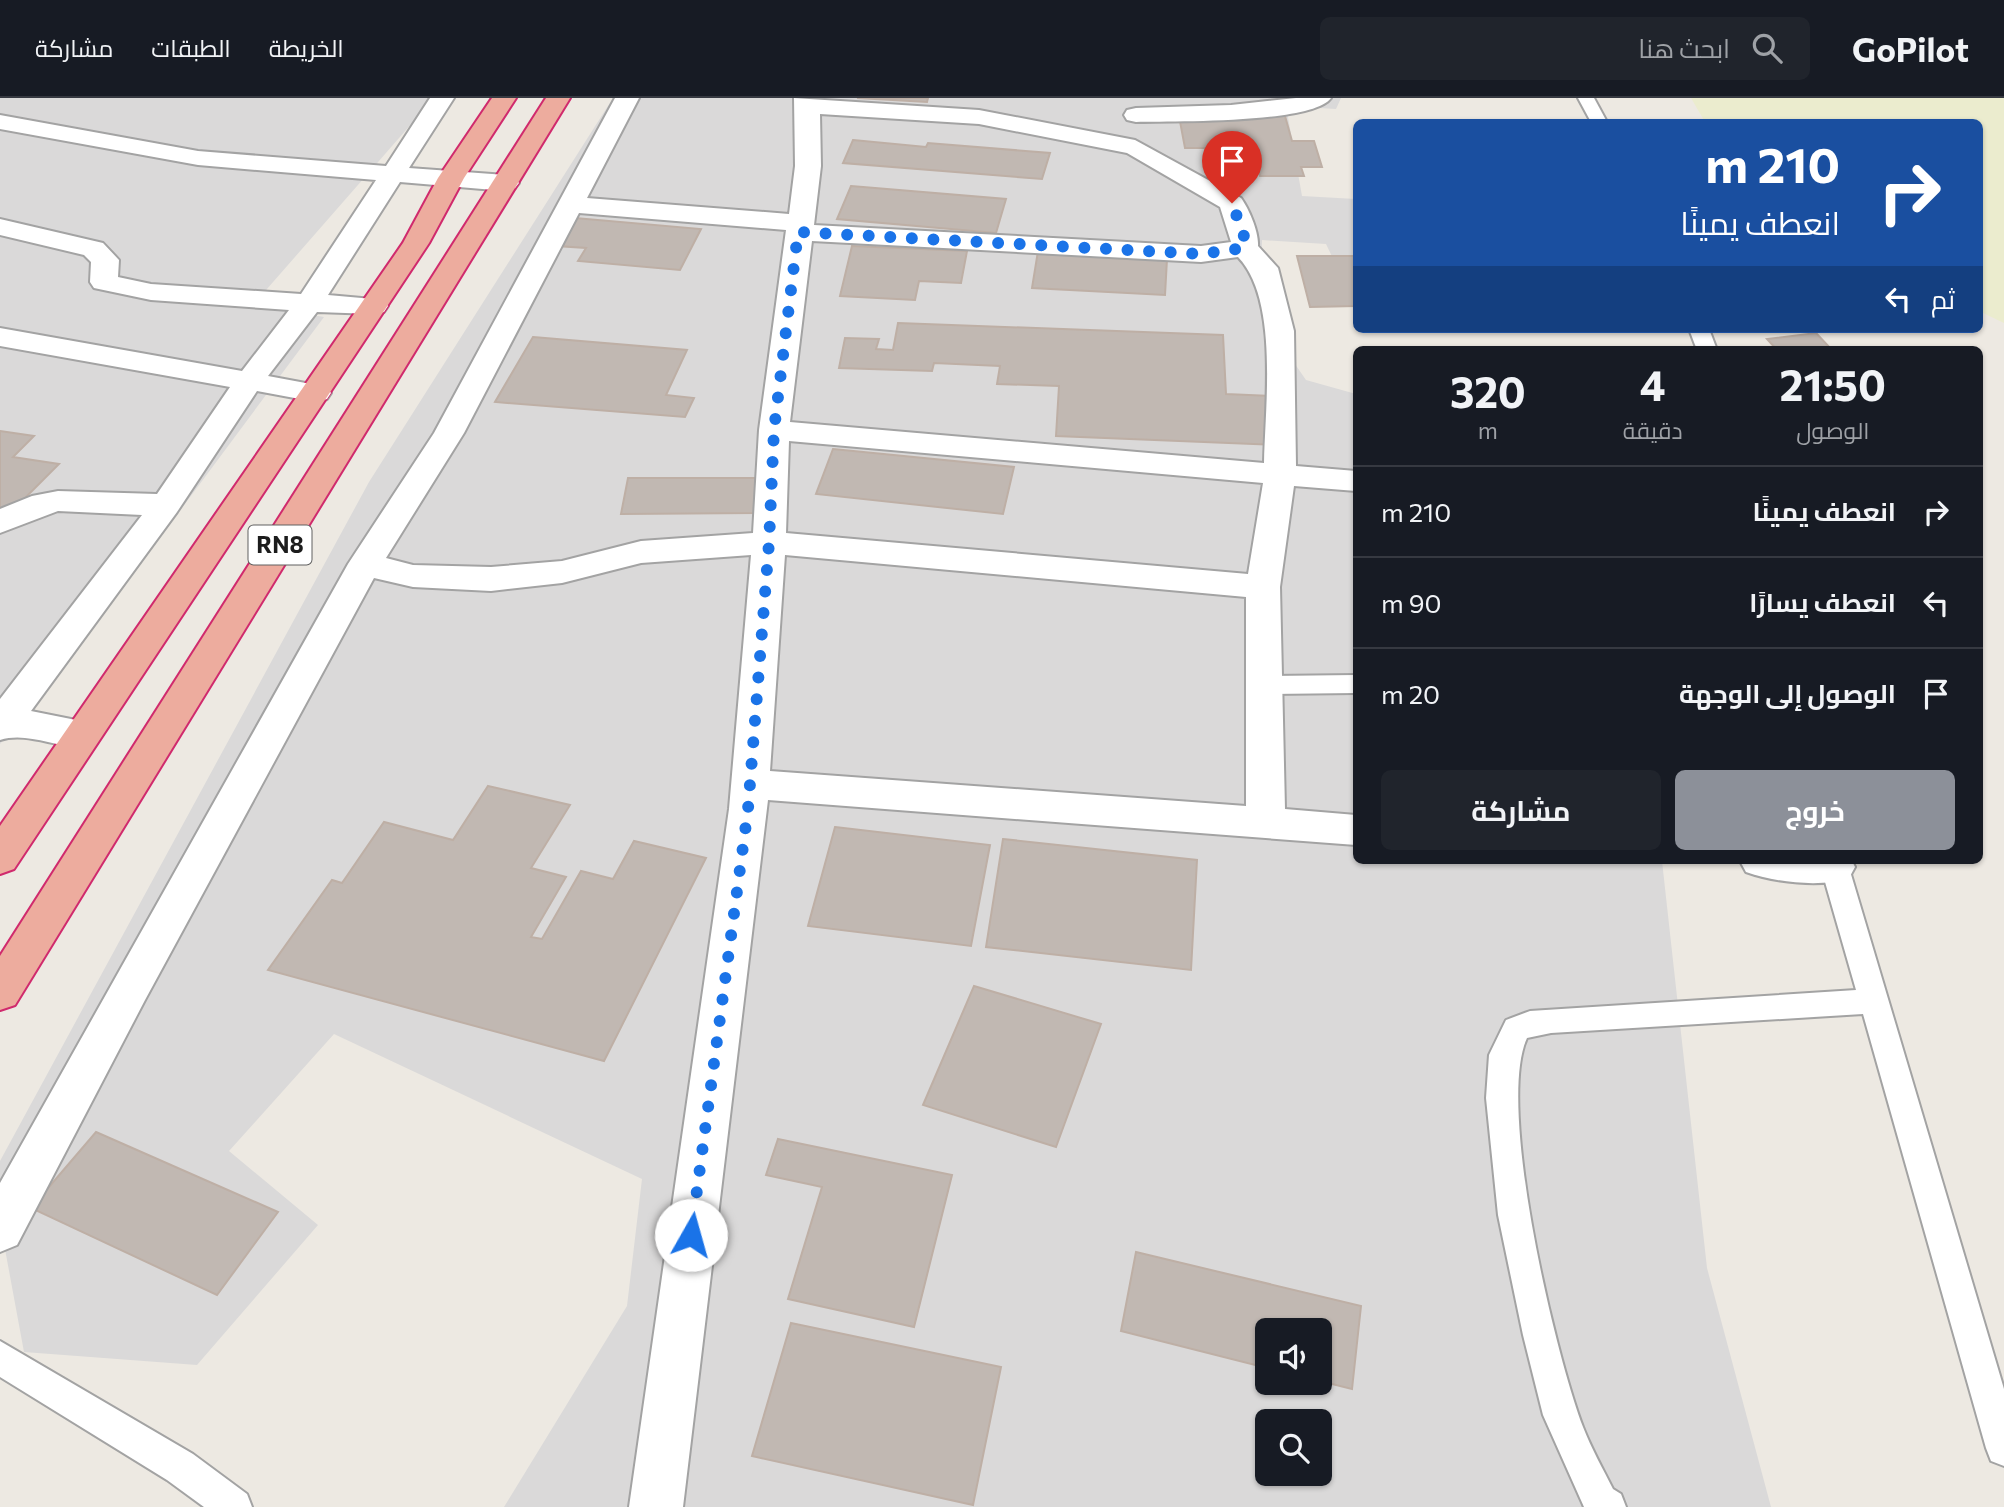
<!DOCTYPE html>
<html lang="ar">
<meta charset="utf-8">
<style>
:root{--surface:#171b24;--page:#20242c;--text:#f1f3f6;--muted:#9ea1a6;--line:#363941;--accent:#8c9099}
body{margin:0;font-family:Commissioner,Cairo,sans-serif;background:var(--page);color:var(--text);direction:rtl;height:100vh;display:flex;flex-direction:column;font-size:26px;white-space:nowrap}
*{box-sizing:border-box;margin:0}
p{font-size:23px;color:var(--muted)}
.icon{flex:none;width:38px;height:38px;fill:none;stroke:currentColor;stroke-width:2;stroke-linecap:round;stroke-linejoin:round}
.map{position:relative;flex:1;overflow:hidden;direction:ltr}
.side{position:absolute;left:1353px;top:248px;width:630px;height:518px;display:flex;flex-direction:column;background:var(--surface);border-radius:10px;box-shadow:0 2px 5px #0004;direction:rtl}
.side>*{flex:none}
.top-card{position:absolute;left:1353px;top:21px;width:630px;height:214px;border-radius:10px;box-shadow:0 2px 5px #0004;direction:rtl;background:#1a4fa0;color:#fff;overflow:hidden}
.controls{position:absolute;left:1255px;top:1220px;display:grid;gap:14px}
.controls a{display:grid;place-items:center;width:77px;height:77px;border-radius:10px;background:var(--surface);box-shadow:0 2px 5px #0004;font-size:35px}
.pin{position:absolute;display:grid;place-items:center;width:60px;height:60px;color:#fff;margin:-72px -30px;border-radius:50% 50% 50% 0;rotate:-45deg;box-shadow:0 0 7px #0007}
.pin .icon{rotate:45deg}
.me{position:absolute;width:77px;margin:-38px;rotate:7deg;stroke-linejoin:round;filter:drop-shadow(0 0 5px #0008)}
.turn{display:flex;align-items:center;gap:24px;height:147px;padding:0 28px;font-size:32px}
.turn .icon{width:91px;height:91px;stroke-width:2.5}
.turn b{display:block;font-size:49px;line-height:60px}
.then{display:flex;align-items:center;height:66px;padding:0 28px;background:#0003;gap:14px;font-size:26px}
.eta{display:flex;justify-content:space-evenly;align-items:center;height:119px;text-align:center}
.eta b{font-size:42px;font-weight:700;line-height:49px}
.button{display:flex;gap:14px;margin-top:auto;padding:14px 28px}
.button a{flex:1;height:80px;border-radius:10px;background:var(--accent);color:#fff;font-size:28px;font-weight:700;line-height:80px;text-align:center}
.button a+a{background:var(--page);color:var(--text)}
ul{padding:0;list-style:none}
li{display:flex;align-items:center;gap:21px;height:91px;padding:0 28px;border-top:2px solid var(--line)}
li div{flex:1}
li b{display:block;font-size:26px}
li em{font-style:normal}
header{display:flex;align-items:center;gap:42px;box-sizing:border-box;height:98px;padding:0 35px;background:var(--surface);border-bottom:2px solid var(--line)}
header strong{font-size:33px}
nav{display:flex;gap:38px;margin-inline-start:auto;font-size:24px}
.search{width:490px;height:63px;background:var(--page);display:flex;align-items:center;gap:18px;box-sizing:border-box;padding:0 24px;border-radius:10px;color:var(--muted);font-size:26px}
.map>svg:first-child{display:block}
.residential{fill:#dad9d9;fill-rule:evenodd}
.farmland{fill:#ebecce}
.building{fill:#c1b8b2;stroke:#beafa5;stroke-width:2}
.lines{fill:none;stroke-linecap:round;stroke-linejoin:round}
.service-casing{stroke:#a3a3a3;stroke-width:4}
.minor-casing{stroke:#a3a3a3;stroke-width:4}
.trunk-casing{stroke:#d02a6d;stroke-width:4}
.service{fill:#fff;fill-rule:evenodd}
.minor{fill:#fff;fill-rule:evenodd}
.trunk{fill:#edac9e;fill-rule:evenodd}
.route{stroke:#1a73e8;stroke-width:12;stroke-dasharray:0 21.6}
.labels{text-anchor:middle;stroke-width:5;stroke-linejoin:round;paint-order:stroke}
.shield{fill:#fff;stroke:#606060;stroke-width:2}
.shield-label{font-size:23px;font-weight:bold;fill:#1c1c1c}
</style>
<header>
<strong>GoPilot</strong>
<div class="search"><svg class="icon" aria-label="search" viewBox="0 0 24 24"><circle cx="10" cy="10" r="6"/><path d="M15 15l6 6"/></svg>ابحث هنا</div>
<nav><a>الخريطة</a><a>الطبقات</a><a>مشاركة</a></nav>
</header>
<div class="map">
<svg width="2004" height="1409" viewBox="0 0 2004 1409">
<rect width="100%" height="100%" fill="#ede9e2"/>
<g class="residential">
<polygon points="0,0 434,0 253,207 324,219 51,586 0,646"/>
<path d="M613 0H1341L1336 11 1286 8 1302 98 1356 101V208L1326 146 1262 142 1261 217 1306 282 1356 296V763H1662L1707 1170 1771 1409H504L627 1208 642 1081 334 936 229 1053 318 1127 197 1267 24 1254 0 1124V1063L369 384ZM1267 1232H1320V1284H1267ZM1267 1323H1320V1376H1267Z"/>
</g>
<polygon class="farmland" points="1691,0 2004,0 2004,225 1979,213 1979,24 1705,24"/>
<g class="building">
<polygon points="857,0 928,0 927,4"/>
<polygon points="1179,18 1285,18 1292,43 1314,43 1322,69 1301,69 1304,78 1260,78 1256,63 1210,63 1208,50 1185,50"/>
<polygon points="853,42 926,49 928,45 1050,55 1042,81 843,65"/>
<polygon points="851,88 1006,101 996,135 837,121"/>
<polygon points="575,120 701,131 680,172 578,163 586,150 557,148"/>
<polygon points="852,148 967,153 961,185 919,183 915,202 840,198"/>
<polygon points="1038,153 1167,161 1165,197 1032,190"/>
<polygon points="1297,158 1356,158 1356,208 1310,209"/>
<polygon points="898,225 1223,237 1226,296 1274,298 1278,347 1056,338 1059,288 997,286 1000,268 934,265 932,273 839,270 845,240 879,241 876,251 893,252"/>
<polygon points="1816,235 1832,252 1777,252 1767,241"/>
<polygon points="533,239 687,252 666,297 694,300 685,319 495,304"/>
<polygon points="0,333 34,338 13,359 59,366 10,415 0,414"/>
<polygon points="833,351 1014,369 1003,416 816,396"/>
<polygon points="628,380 755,380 755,415 621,416"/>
<polygon points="488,688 570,707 531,770 566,779 531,839 542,841 581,773 613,781 634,743 706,760 604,963 268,872 332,782 342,785 384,724 453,742"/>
<polygon points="835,729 990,747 971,848 808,828"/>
<polygon points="1003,741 1197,762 1191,872 986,849"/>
<polygon points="974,888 1101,926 1056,1049 923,1007"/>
<polygon points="96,1034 278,1114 217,1197 31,1110"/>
<polygon points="778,1041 952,1077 914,1229 788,1201 822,1089 766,1077"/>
<polygon points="1136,1154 1361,1208 1352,1291 1320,1283 1320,1232 1267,1232 1267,1270 1121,1233"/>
<polygon points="791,1225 1001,1269 973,1407 752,1358"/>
</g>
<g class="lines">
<defs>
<g id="service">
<polygon points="1578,0 1594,0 1607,24 1591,24"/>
<polygon points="1689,231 1709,231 1717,252 1697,252"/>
<polygon points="1356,577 1356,595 1262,596 1253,593 1250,587 1253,581 1262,578"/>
<path d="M1819 763H1847L2004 1291V1368L1991 1363 1986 1350 1863 916 1551 935 1527 940C1496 1007 1555 1256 1583 1329 1591 1350 1603 1371 1613 1391L1621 1396 1626 1409H1584L1543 1317 1523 1237 1498 1117 1486 1000 1489 957 1506 922 1530 913 1856 892Z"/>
<polygon points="0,1243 193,1356 247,1396 252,1409 204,1409 167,1382 0,1279"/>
</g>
<g id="minor">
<path d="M430 0H454L409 70 506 77 515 80 519 85 515 90 506 93 400 84 328 197 384 202 388 208 384 214 374 216 317 214 268 278 327 289 331 295 327 301 316 304 257 293 177 414 31 613 96 626 102 636 96 646C64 656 32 632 0 642V601L142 417 58 413 0 435V411L32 398 58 393 157 396 230 289 0 248V230L242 273 289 212 151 202 94 190 90 184 91 164 84 157 0 137V121L103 145 119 162 118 179 151 186 301 196 376 82 198 67 0 31V17L198 53 386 68Z"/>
<path d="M615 0H639L587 100 789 116 795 68 794 0 979 12 1135 42 1241 100C1249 111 1259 134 1258 148L1278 170 1294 233 1296 368 1356 373V393L1294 388 1280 489 1285 711 1356 717V747L768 702 683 1409H629L729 711 751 457 641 465 562 485 491 493 413 489 374 480 145 902 17 1147 0 1154V1085L348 466 434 335ZM820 16 979 26 1127 55 1220 109 1231 144 1201 148 814 127 821 68ZM579 115 786 132 759 332 753 435 641 443 562 463 491 469 413 467 386 460 464 335ZM812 143 1201 164 1238 159C1279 201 1265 308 1264 365L790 324ZM789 343 1263 385 1248 476 786 435ZM785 457 1246 499V708L770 673Z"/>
<path d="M1296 0H1331C1313 26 1170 23 1136 24L1127 22 1124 17 1127 12 1136 10 1231 7Z"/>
<path d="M1740 763H1852L1855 769 1849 780C1821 790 1774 784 1746 774Z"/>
</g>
<g id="trunk">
<polygon points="492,0 516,0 464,80 429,145 14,771 0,776 0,728 403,145 438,80"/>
<polygon points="546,0 570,0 15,907 0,912 0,858"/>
</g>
</defs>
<use href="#service" class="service-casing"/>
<use href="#minor" class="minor-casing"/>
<use href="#trunk" class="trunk-casing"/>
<use href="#service" class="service"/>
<use href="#minor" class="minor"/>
<use href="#trunk" class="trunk"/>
</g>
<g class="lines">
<polyline class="route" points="691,1137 748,711 769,445 774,332 798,134 1201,156 1244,150 1245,141 1232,105"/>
</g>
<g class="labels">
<rect class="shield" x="248.5" y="427.5" width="63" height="39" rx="5"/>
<g class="shield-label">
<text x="280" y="455">RN8</text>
</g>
</g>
</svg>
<div class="controls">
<a><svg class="icon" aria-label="sound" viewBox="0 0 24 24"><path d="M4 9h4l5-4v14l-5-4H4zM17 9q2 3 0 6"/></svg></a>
<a><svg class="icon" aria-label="search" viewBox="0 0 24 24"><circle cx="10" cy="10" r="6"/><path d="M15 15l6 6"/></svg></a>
</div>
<div class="pin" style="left:1232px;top:105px;background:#d93025"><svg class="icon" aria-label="arrive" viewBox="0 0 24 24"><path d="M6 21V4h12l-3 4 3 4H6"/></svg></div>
<svg class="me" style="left:691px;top:1137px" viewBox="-20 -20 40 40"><circle r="19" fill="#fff"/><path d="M0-13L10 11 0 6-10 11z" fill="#1a73e8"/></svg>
<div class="top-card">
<div class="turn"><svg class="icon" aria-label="right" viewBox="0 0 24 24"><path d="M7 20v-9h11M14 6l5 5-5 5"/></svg><div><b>210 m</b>انعطف يمينًا</div></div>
<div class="then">ثم<svg class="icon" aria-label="left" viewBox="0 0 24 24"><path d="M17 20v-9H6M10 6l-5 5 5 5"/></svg></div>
</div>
<section class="side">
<div class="eta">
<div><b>21:50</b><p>الوصول</p></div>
<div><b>4</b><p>دقيقة</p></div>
<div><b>320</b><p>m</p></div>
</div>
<ul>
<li><svg class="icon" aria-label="right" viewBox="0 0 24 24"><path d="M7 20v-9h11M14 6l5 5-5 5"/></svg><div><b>انعطف يمينًا</b></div><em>210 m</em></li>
<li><svg class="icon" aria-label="left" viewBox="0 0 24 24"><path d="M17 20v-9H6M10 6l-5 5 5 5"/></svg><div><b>انعطف يسارًا</b></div><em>90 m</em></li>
<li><svg class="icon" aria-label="arrive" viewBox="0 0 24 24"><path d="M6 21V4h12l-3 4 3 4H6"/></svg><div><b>الوصول إلى الوجهة</b></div><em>20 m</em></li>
</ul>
<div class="button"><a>خروج</a><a>مشاركة</a></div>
</section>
</div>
